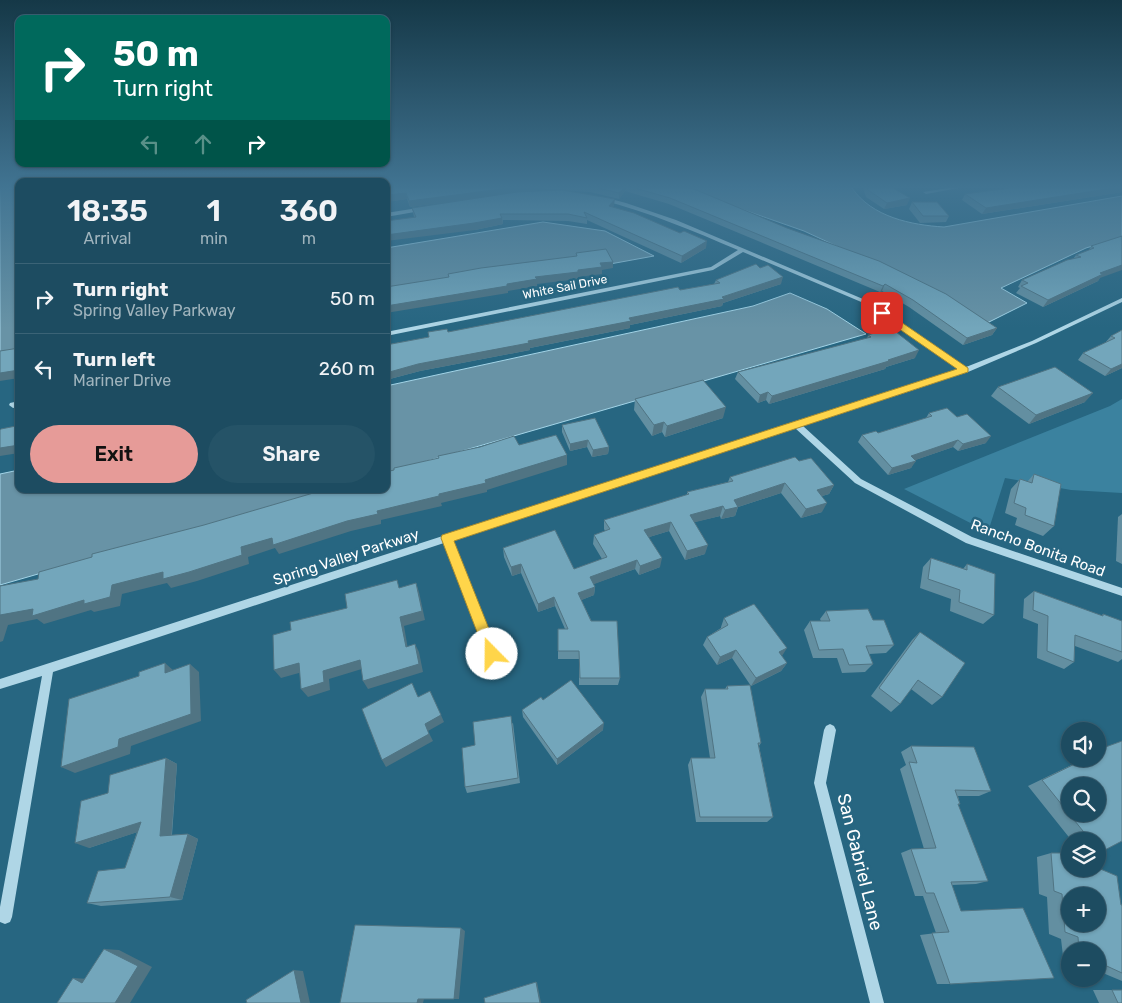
<!DOCTYPE html>
<meta charset="utf-8">
<style>
:root{--surface:#1d4c61;--page:#255367;--text:#f1f3f6;--muted:#a0b4bd;--line:#3b6376;--accent:#e69b98}
body{margin:0;font-family:Rubik,sans-serif;background:var(--page);color:var(--text);height:100vh;display:flex;flex-direction:column;font-size:19px;white-space:nowrap}
*{box-sizing:border-box;margin:0}
p{font-size:16px;color:var(--muted)}
.icon{flex:none;width:28px;height:28px;fill:none;stroke:currentColor;stroke-width:2;stroke-linecap:round;stroke-linejoin:round}
.map{position:relative;flex:1;overflow:hidden}
.details{position:absolute;left:15px;top:178px;width:375px;height:315px;display:flex;flex-direction:column;background:var(--surface);border-radius:10px;box-shadow:0 1px 4px #0004,0 0 0 1px var(--line)}
.details>*{flex:none}
.guide{position:absolute;left:15px;top:15px;width:375px;height:152px;border-radius:10px;box-shadow:0 1px 4px #0004,0 0 0 1px var(--line);background:#00695c;color:#fff;overflow:hidden}
.fabs{position:absolute;left:1061px;top:722px;display:grid;gap:10px}
.fabs a{display:grid;place-items:center;width:45px;height:45px;border-radius:50%;background:var(--surface);box-shadow:0 1px 4px #0004,0 0 0 1px var(--line);font-size:25px}
.pin{position:absolute;display:grid;place-items:center;width:42px;height:42px;color:#fff;margin:-21px;border-radius:10px;box-shadow:0 2px 8px #0006}
.me{position:absolute;width:55px;margin:-28px;rotate:338deg;stroke-linejoin:round;filter:drop-shadow(0 0 4px #0008)}
.turn{display:flex;align-items:center;gap:18px;height:105px;padding:0 15px;font-size:22px}
.turn .icon{width:65px;height:65px;stroke-width:2.5}
.turn b{display:block;font-size:35px;line-height:42px}
.lanes{display:flex;align-items:center;height:48px;padding:0 15px;background:#0003;justify-content:center;gap:25px;direction:ltr}
.lanes .off{opacity:.35}
.eta{display:flex;justify-content:space-evenly;align-items:center;height:85px;text-align:center}
.eta b{font-size:30px;font-weight:600;line-height:35px}
.cta{display:flex;gap:10px;margin-top:auto;padding:10px 15px}
.cta a{flex:1;height:58px;border-radius:30px;background:var(--accent);color:#111;font-size:20px;font-weight:600;line-height:58px;text-align:center}
.cta a+a{background:var(--page);color:var(--text)}
ul{padding:0;list-style:none}
li{display:flex;align-items:center;gap:15px;height:70px;padding:0 15px;border-top:1px solid var(--line)}
li div{flex:1}
li b{display:block;font-size:19px}
li em{font-style:normal}
.map>svg:first-child{display:block}
.green{fill:#3b829f}
.water{fill:#6893a6;stroke:#a3d4e7}
.lines{fill:none;stroke-linecap:round;stroke-linejoin:round}
.minor{fill:#afd6e6;fill-rule:evenodd}
.wall{fill:#638fa1}
.shaded-wall{fill:#507483}
.building{fill:#73a6bb;stroke:#507483;fill-rule:evenodd}
.route{fill:#ffd54a;stroke:#a68a30}
.labels{text-anchor:middle;stroke-width:5;stroke-linejoin:round;paint-order:stroke}
.far-street-label{font-size:12px;fill:#fff;stroke:#276681}
.street-label{font-size:15px;fill:#fff;stroke:#276681}
.near-street-label{font-size:18px;fill:#fff;stroke:#276681}
</style>
<div class="map">
<svg width="1122" height="1003" viewBox="0 0 1122 1003">
<rect width="100%" height="100%" fill="#276681"/>
<polygon class="green" points="1122,399 1122,493 1071,490 1005,478 988,532 904,489 1110,406"/>
<g class="water">
<polygon points="0,188 19,188 19,350 0,355"/>
<path d="M681 188H852C872 217 911 225 944 227L1122 196V237L1086 248 1001 288 1027 303 987 323 903 277 804 231Z"/>
<polygon points="543,222 605,231 654,256 610,264 386,290 386,248"/>
<polygon points="790,293 827,309 866,334 386,473 386,386 753,306"/>
<polygon points="19,470 19,489 332,489 0,585 0,474"/>
</g>
<g class="lines">
<g class="minor">
<polygon points="948,188 959,188 926,194 923,192"/>
<path d="M603 197 626 203 676 220 870 302 966 367 1032 341 1122 298V302L1036 343 968 372 803 426 861 479 972 537 1122 588V596L966 543 855 483 795 428 453 541 497 654 496 657 492 659 488 657 487 654 444 543 53 672 12 917 10 922 5 924 0 922V907L42 676 0 689V679L959 369 866 304 743 252 713 270 386 336V332L711 267 738 250C693 231 649 212 601 200L600 199Z"/>
<polygon points="424,207 427,209 426,210 386,217 386,213"/>
<polygon points="19,401 19,407 13,408 9,405 10,403"/>
<polygon points="830,724 834,726 836,730 826,783 884,1003 870,1003 814,783 824,730 826,726"/>
</g>
</g>
<g class="wall">
<polygon points="386,188 689,188 997,328 992,335 963,345 909,307 882,291 880,292 669,204 625,191 619,199 590,192 545,189 523,192 614,205 613,207 706,248 681,263 587,220 587,224 568,221 503,220 503,224 475,230 414,217 412,208 471,199 410,207 407,199 386,202"/>
<polygon points="863,188 893,188 907,205 884,209 866,197"/>
<polygon points="1122,188 1122,192 982,214 962,200 965,194"/>
<polygon points="912,202 949,216 946,222 920,223 909,209"/>
<polygon points="1122,236 1098,281 1043,307 1016,293 1020,288 1018,287 1022,280 1073,259 1076,255 1089,250 1091,246"/>
<polygon points="716,280 781,284 723,303 722,306 630,325 630,328 530,348 530,350 420,371 386,380 386,345 429,337 448,332 680,290 714,284"/>
<polygon points="1122,330 1122,368 1105,376 1078,360 1083,353 1105,343 1111,336"/>
<polygon points="868,335 915,358 886,367 885,369 769,404 766,400 758,403 735,379 738,372 867,339"/>
<polygon points="998,387 1085,402 1029,424 991,396"/>
<polygon points="635,399 723,418 665,437 662,432 652,436 634,410"/>
<polygon points="929,413 986,443 958,451 953,447 915,460 911,468 888,475 858,442 862,435 878,433 926,418"/>
<polygon points="562,425 609,447 608,454 592,457 587,447 570,451 562,432"/>
<polygon points="799,461 834,485 829,494 822,496 822,512 801,518 781,493 738,507 735,516 721,519 720,516 694,522 705,554 685,560 669,531 649,537 660,567 639,575 635,569 593,584 595,587 594,595 581,600 620,678 618,685 579,685 579,659 558,659 558,629 565,629 555,606 538,612 521,573 512,576 504,557 503,548 574,569 602,559 593,544 594,535 605,531 604,529 604,520 687,495 687,492 728,482 730,477"/>
<polygon points="1034,474 1054,526 1043,536 1015,525 1017,518 1005,513 1011,489 1020,479 1027,482"/>
<polygon points="1122,514 1122,564 1116,561 1118,517"/>
<polygon points="931,558 963,569 967,564 994,615 983,624 950,611 951,599 920,588 923,567"/>
<polygon points="1034,591 1101,616 1103,614 1122,652 1122,659 1118,662 1075,646 1074,662 1064,669 1037,658 1038,624 1023,618 1024,599"/>
<polygon points="826,611 873,620 894,645 886,653 869,654 873,664 865,672 842,673 837,658 813,658 804,630 810,621 821,621 820,619"/>
<polygon points="724,618 782,657 787,663 781,671 751,686 732,658 717,665 703,645 707,637 721,628 721,627"/>
<polygon points="920,632 942,697 932,705 911,689 900,704 891,712 871,696 912,640"/>
<polygon points="727,686 761,743 759,746 773,817 767,822 696,822 688,765 691,758 710,758 701,697 705,689 725,689"/>
<polygon points="543,700 603,730 557,765 523,717 522,710"/>
<polygon points="513,723 520,783 467,793 465,787 475,745"/>
<polygon points="1122,741 1101,852 1098,853 1098,841 1072,841 1028,786 1084,759 1098,759 1098,750"/>
<polygon points="911,746 991,791 979,796 958,796 960,804 958,805 988,881 976,884 952,885 950,984 937,984 920,935 936,933 923,896 915,896 901,853 911,849 924,849 900,769 906,765 901,752"/>
<polygon points="166,758 177,764 172,835 188,834 198,839 182,900 101,906 87,903 125,868 137,832 89,848 108,793"/>
<polygon points="1051,853 1122,905 1122,981 1098,971 1098,951 1070,951 1070,959 1063,956 1061,939 1049,934 1047,897 1039,894 1037,857"/>
<polygon points="1093,990 1122,990 1122,1003 1099,1003"/>
</g>
<g class="shaded-wall">
<polygon points="509,188 545,188 545,189 410,207 409,201"/>
<polygon points="624,188 626,188 625,191 619,199 619,193"/>
<polygon points="1113,188 1122,188 1122,192 982,214 986,208"/>
<polygon points="406,193 407,199 386,202 386,195"/>
<polygon points="910,198 907,205 884,209 887,203"/>
<polygon points="615,199 614,205 609,212 609,206"/>
<polygon points="502,218 503,224 475,230 386,241 386,235"/>
<polygon points="707,241 706,248 681,263 682,256"/>
<polygon points="613,262 613,268 602,270 602,274 578,277 578,279 537,284 537,286 508,291 508,293 386,313 386,306 507,284 535,277 578,270 600,263"/>
<polygon points="1122,265 1122,270 1100,278 1098,281 1043,307 1048,300 1100,273"/>
<polygon points="783,277 781,284 723,303 722,306 630,325 630,328 530,348 530,350 420,371 386,380 386,373 418,364 528,341 722,297"/>
<polygon points="885,284 882,291 880,292 883,286"/>
<polygon points="997,328 992,335 963,345 967,338"/>
<polygon points="919,350 915,358 886,367 885,369 769,404 772,396"/>
<polygon points="1122,364 1122,368 1105,376 1111,369"/>
<polygon points="19,370 19,378 0,381 0,373"/>
<polygon points="768,392 766,400 758,403 760,395"/>
<polygon points="1093,393 1085,402 1029,424 1036,415"/>
<polygon points="726,407 723,418 665,437 667,426"/>
<polygon points="664,422 662,432 652,436 654,425"/>
<polygon points="991,436 986,443 958,451 963,444"/>
<polygon points="588,440 587,447 570,451 570,444"/>
<polygon points="958,440 953,447 907,463 911,456"/>
<polygon points="19,445 19,453 0,456 0,448"/>
<polygon points="609,447 608,454 592,457 593,450"/>
<polygon points="567,455 567,465 487,490 487,492 441,503 442,506 381,520 381,524 351,531 279,554 275,548 248,557 249,564 197,581 171,588 167,583 122,594 120,606 94,612 91,610 44,624 37,619 8,625 3,641 0,642 0,615 33,609 112,585 272,538 439,494"/>
<polygon points="916,461 911,468 888,475 892,468"/>
<polygon points="785,483 781,493 738,507 735,516 721,519 725,510 734,500"/>
<polygon points="834,485 829,494 812,499 817,490"/>
<polygon points="827,503 822,512 801,518 806,509"/>
<polygon points="723,506 720,516 688,524 690,515"/>
<polygon points="671,522 669,531 643,539 644,530"/>
<polygon points="708,545 705,554 685,560 687,551"/>
<polygon points="662,558 660,567 639,575 640,566"/>
<polygon points="637,560 635,569 589,586 590,577"/>
<polygon points="521,564 521,573 512,576 511,567"/>
<polygon points="416,583 419,592 425,620 404,626 409,655 406,647 400,617"/>
<polygon points="595,587 594,595 577,602 578,593"/>
<polygon points="554,597 555,606 538,612 538,604"/>
<polygon points="415,644 419,652 423,672 368,689 363,681"/>
<polygon points="787,648 782,656 779,652"/>
<polygon points="736,650 732,658 717,665 720,657"/>
<polygon points="360,660 365,668 329,679 330,690 308,697 301,689 323,671"/>
<polygon points="165,663 174,671 165,673"/>
<polygon points="299,663 306,671 281,678 274,670"/>
<polygon points="787,663 781,671 751,686 756,678"/>
<polygon points="190,664 199,672 201,721 131,746 130,754 75,773 61,767 119,739"/>
<polygon points="441,715 444,722 428,731 433,741 386,767 382,760 425,724"/>
<polygon points="604,723 603,730 557,765 557,759"/>
<polygon points="166,758 177,764 171,841 160,836"/>
<polygon points="141,822 153,827 89,848 75,843"/>
<polygon points="188,834 198,839 182,900 170,897"/>
<polygon points="461,928 465,931 459,999 454,999"/>
<polygon points="104,949 119,950 152,967 130,1003 115,1003"/>
<polygon points="294,970 303,971 310,1003 301,1003"/>
<polygon points="73,978 89,979 82,983"/>
<polygon points="536,982 537,982 541,1003 540,1003"/>
<polygon points="418,999 424,999 423,1003 417,1003"/>
</g>
<g class="building">
<polygon points="386,188 509,188 409,201 406,193 386,195"/>
<polygon points="598,188 624,188 619,193"/>
<polygon points="635,188 689,188 694,189 787,228 879,261 946,294 997,328 967,338 913,300 885,284 883,286 670,198"/>
<polygon points="867,188 893,188 910,198 887,203 868,190"/>
<polygon points="1010,188 1113,188 986,208 965,194"/>
<polygon points="562,190 615,199 609,206 634,213 680,233 684,231 707,241 682,256 584,212 587,218 568,214 500,214 502,218 474,223 386,235 386,221 416,217 412,208 517,192"/>
<polygon points="912,202 937,202 949,216 923,216"/>
<polygon points="1122,236 1122,265 1100,273 1103,274 1048,300 1021,286 1028,283 1022,280 1067,260 1081,257 1076,255 1094,248 1091,246"/>
<polygon points="606,249 613,262 600,263 602,267 578,270 578,272 535,277 537,279 507,284 507,286 386,306 386,287 449,277 448,274 481,268 577,256 576,253"/>
<polygon points="756,264 760,268 768,265 783,277 722,297 724,299 629,318 631,321 528,341 529,343 418,364 386,373 386,345 429,337 428,332 447,329 448,332 663,290 678,287 680,290 720,283 716,280"/>
<polygon points="891,328 919,350 888,360 889,361 772,396 768,392 760,395 738,372 871,337 868,335"/>
<polygon points="1122,330 1122,364 1111,369 1083,353 1115,338 1111,336"/>
<polygon points="19,348 19,370 0,373 0,351"/>
<polygon points="1055,367 1093,393 1036,415 998,387"/>
<polygon points="703,380 726,407 667,426 664,422 654,425 635,399"/>
<polygon points="947,408 957,417 967,414 991,436 963,444 958,440 911,456 916,461 892,468 862,435 876,431 878,433 932,416 929,413"/>
<polygon points="595,418 609,447 593,450 588,440 570,444 562,425"/>
<polygon points="19,422 19,445 0,448 0,430 1,429 16,426"/>
<polygon points="556,435 567,455 485,480 486,483 439,494 439,496 377,511 378,514 347,521 273,545 272,538 241,547 242,555 189,572 163,579 163,572 112,585 110,597 84,604 84,600 32,616 33,609 0,615 0,586 38,579 39,572 92,557 92,554 204,525 327,489 386,489 386,472 394,470 394,468 439,458 438,456 480,447 514,436 519,445"/>
<polygon points="795,457 799,461 811,458 834,485 817,490 827,503 806,509 785,483 734,500 738,507 725,510 723,506 690,515 708,545 687,551 671,522 644,530 662,558 640,566 637,560 590,577 595,587 578,593 591,621 617,621 620,678 580,678 579,651 558,651 558,629 568,629 554,597 538,604 521,564 511,567 503,548 555,530 574,569 607,557 594,535 610,529 604,520 689,494 687,492 733,481 730,477"/>
<polygon points="1034,474 1061,484 1054,526 1025,515 1026,508 1014,503 1020,479 1032,483"/>
<polygon points="931,558 967,570 967,564 995,574 994,615 959,602 960,590 928,579"/>
<polygon points="397,580 399,588 416,583 422,611 400,617 406,647 415,644 419,664 363,681 360,660 323,671 324,682 301,689 299,663 274,670 273,635 291,630 290,622 347,608 345,594"/>
<polygon points="1034,591 1103,616 1103,614 1122,621 1122,652 1075,635 1074,662 1047,651 1048,616 1033,610"/>
<polygon points="754,604 787,648 779,652 787,663 756,678 736,650 720,657 707,637 728,625 724,618"/>
<polygon points="868,609 873,620 884,620 894,645 866,646 873,664 849,665 843,649 819,650 810,621 830,621 826,611"/>
<polygon points="920,632 965,663 942,697 918,680 900,704 879,688"/>
<polygon points="165,663 165,673 190,664 191,714 119,739 118,747 61,767 69,699 139,676 139,672"/>
<polygon points="571,680 604,723 557,759 522,710 541,697 543,700"/>
<polygon points="412,683 418,697 430,691 441,715 425,724 429,734 382,760 362,709"/>
<polygon points="750,685 761,743 758,743 773,817 700,817 691,758 715,758 705,689 728,689 727,686"/>
<polygon points="511,716 518,778 465,787 462,748 475,745 473,722"/>
<path d="M1122 741V841L1101 852 1098 849V841H1091L1042 780 1085 759H1098V753L1101 751 1100 749ZM1070 786H1098V814H1070Z"/>
<polygon points="911,746 974,747 991,791 955,790 960,804 958,804 988,881 951,882 961,911 1023,908 1054,978 950,984 932,933 949,932 934,893 926,893 911,849 936,848 909,762 917,763"/>
<polygon points="166,758 160,836 188,834 170,897 87,903 98,871 125,868 141,822 75,843 81,801 108,793 110,775"/>
<path d="M1051 853H1060L1070 857V869L1098 868 1117 876 1121 905H1122V973L1098 962V951H1079L1078 937 1065 932 1062 894 1054 891ZM1070 896H1098V924H1070Z"/>
<polygon points="355,925 461,928 454,999 418,999 417,1003 340,1003"/>
<polygon points="104,949 138,966 115,1003 57,1003 73,978 82,983"/>
<polygon points="294,970 301,1003 247,1003 246,1000"/>
<polygon points="536,982 540,1003 485,1003 484,998"/>
<polygon points="1112,990 1122,990 1122,1003 1118,1003"/>
</g>
<linearGradient id="sky" x2="0" y2="1"><stop stop-color="#153847"/><stop offset="0.57" stop-color="#417492"/><stop offset="1" stop-color="#417492" stop-opacity="0"/></linearGradient>
<rect width="1122" height="328" fill="url(#sky)"/>
<polygon class="route" points="879,311 885,311 968,368 968,372 454,541 499,654 497,658 492,660 487,658 441,538 442,535 957,369 879,315"/>
<g class="labels">
<g class="far-street-label">
<text transform="translate(565 287) rotate(-11)" y="4">White Sail Drive</text>
</g>
<g class="street-label">
<text transform="translate(1038 548) rotate(20)" y="5">Rancho Bonita Road</text>
<text transform="translate(346 557) rotate(-18)" y="5">Spring Valley Parkway</text>
</g>
<g class="near-street-label">
<text transform="translate(860 862) rotate(76)" y="6">San Gabriel Lane</text>
</g>
</g>
</svg>
<div class="fabs">
<a><svg class="icon" aria-label="sound" viewBox="0 0 24 24"><path d="M4 9h4l5-4v14l-5-4H4zM17 9q2 3 0 6"/></svg></a>
<a><svg class="icon" aria-label="search" viewBox="0 0 24 24"><circle cx="10" cy="10" r="6"/><path d="M15 15l6 6"/></svg></a>
<a><svg class="icon" aria-label="layers" viewBox="0 0 24 24"><path d="M12 4l9 5-9 5-9-5zM3 14l9 5 9-5"/></svg></a>
<a>+</a>
<a>−</a>
</div>
<div class="pin" style="left:882px;top:313px;background:#d93025"><svg class="icon" aria-label="arrive" viewBox="0 0 24 24"><path d="M6 21V4h12l-3 4 3 4H6"/></svg></div>
<svg class="me" style="left:492px;top:654px" viewBox="-20 -20 40 40"><circle r="19" fill="#fff"/><path d="M0-13L10 11 0 6-10 11z" fill="#ffd54a"/></svg>
<div class="guide">
<div class="turn"><svg class="icon" aria-label="right" viewBox="0 0 24 24"><path d="M7 20v-9h11M14 6l5 5-5 5"/></svg><div><b>50 m</b>Turn right</div></div>
<div class="lanes"><svg class="icon off" aria-label="left" viewBox="0 0 24 24"><path d="M17 20v-9H6M10 6l-5 5 5 5"/></svg><svg class="icon off" aria-label="ahead" viewBox="0 0 24 24"><path d="M12 20V5M6 11l6-6 6 6"/></svg><svg class="icon" aria-label="right" viewBox="0 0 24 24"><path d="M7 20v-9h11M14 6l5 5-5 5"/></svg></div>
</div>
<section class="details">
<div class="eta">
<div><b>18:35</b><p>Arrival</p></div>
<div><b>1</b><p>min</p></div>
<div><b>360</b><p>m</p></div>
</div>
<ul>
<li><svg class="icon" aria-label="right" viewBox="0 0 24 24"><path d="M7 20v-9h11M14 6l5 5-5 5"/></svg><div><b>Turn right</b><p>Spring Valley Parkway</p></div><em>50 m</em></li>
<li><svg class="icon" aria-label="left" viewBox="0 0 24 24"><path d="M17 20v-9H6M10 6l-5 5 5 5"/></svg><div><b>Turn left</b><p>Mariner Drive</p></div><em>260 m</em></li>
</ul>
<div class="cta"><a>Exit</a><a>Share</a></div>
</section>
</div>
